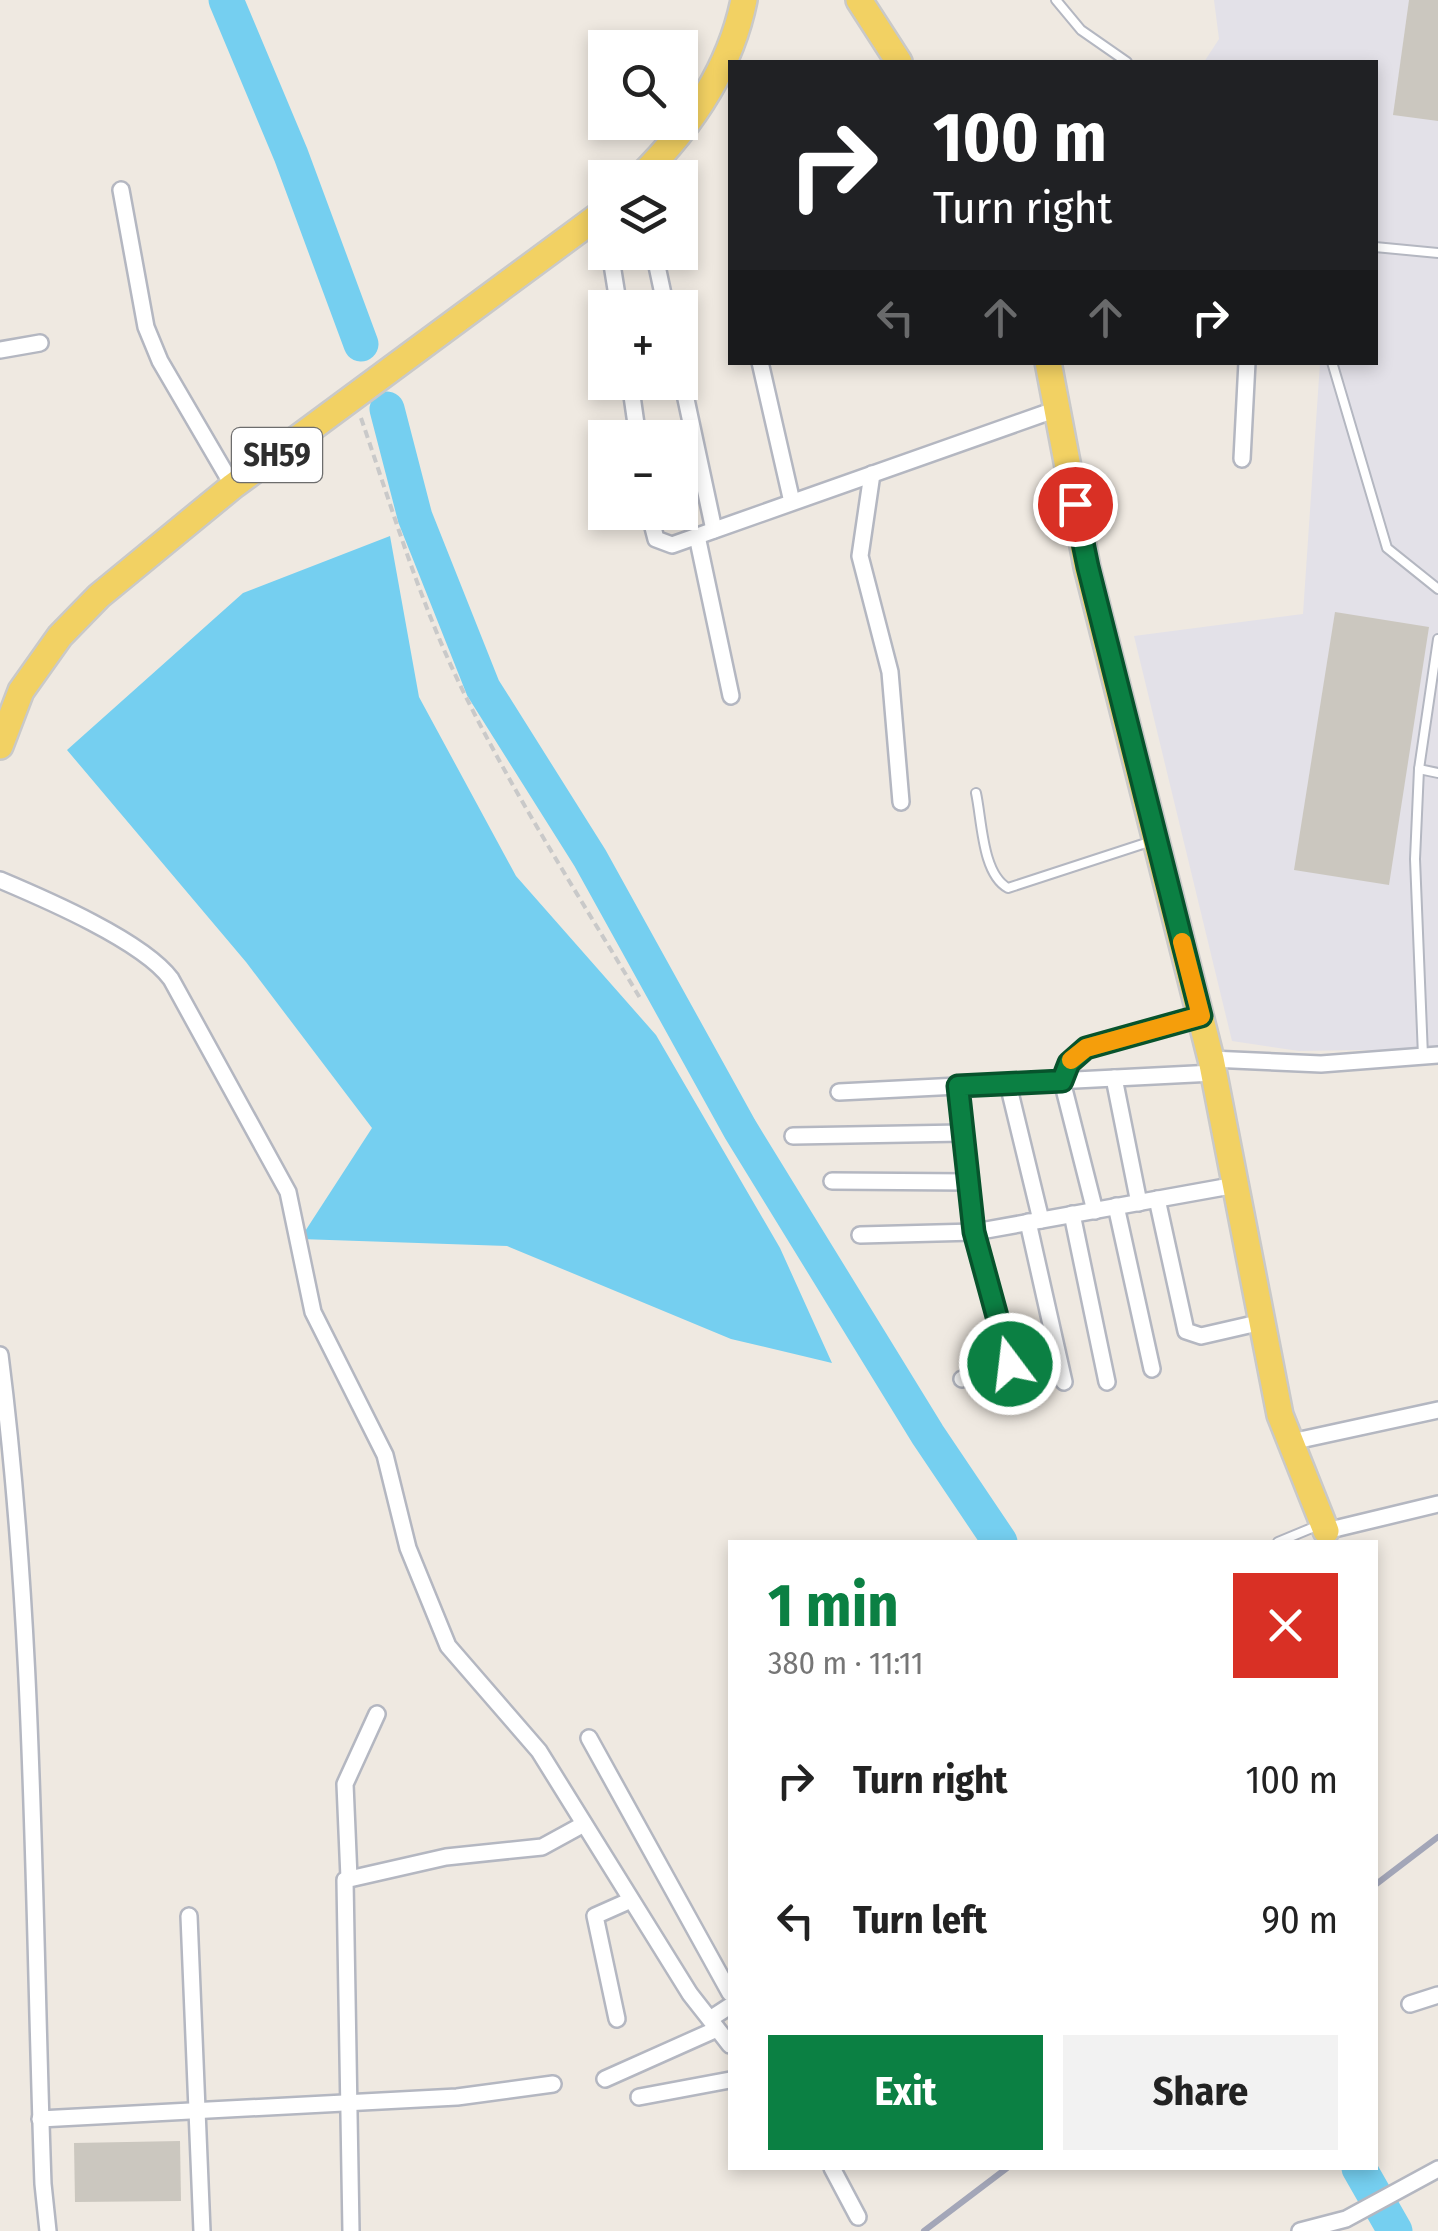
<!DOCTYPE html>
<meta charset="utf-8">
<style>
:root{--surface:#fff;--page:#f2f2f2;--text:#222;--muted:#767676;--accent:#0b8043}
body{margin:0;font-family:"Fira Sans Condensed",sans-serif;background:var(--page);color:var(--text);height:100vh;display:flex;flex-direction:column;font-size:38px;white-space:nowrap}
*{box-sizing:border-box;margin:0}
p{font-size:32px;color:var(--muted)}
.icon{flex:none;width:55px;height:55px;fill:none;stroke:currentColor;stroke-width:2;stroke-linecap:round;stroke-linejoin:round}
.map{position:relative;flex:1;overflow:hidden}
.side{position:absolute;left:728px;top:1540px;width:650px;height:630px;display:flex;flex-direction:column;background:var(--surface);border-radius:0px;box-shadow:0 5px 15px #0003}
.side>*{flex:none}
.hud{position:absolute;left:728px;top:60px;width:650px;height:305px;border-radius:0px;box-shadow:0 5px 15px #0003;background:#202124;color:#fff;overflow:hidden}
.controls{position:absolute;left:588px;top:30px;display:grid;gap:20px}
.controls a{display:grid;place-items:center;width:110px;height:110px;border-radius:0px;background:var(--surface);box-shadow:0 5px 15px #0003;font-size:50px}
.pin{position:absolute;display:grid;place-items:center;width:85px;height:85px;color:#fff;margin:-42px;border:5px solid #fff;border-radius:50%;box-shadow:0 2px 10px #0007}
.me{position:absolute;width:110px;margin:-55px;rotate:345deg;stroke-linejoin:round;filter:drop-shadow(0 0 8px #0008)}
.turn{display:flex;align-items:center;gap:35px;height:210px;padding:0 40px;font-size:45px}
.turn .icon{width:130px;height:130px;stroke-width:2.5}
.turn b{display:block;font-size:70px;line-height:85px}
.lanes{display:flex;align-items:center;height:95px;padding:0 40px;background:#0003;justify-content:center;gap:50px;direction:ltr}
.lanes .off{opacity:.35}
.round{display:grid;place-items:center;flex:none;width:105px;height:105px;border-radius:0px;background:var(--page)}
.headline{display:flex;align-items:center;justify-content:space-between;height:170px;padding:0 40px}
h1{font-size:60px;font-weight:700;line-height:75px;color:var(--accent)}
.action{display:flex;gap:20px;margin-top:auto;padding:20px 40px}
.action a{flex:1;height:115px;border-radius:0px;background:var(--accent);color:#fff;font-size:40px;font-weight:700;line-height:115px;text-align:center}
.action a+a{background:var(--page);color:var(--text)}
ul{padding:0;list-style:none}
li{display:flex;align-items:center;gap:30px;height:140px;padding:0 40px}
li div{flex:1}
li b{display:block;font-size:38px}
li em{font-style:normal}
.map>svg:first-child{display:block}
.industrial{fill:#e3e1e8}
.water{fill:#75cff0}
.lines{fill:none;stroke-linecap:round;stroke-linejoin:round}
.river{stroke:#75cff0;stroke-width:35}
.building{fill:#cbc7bf}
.service-casing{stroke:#b4b7c1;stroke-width:12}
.minor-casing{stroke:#b4b7c1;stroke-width:20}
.primary-casing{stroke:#c9c9c9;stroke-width:30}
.path{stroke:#c9c9c9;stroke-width:4;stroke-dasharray:8 5;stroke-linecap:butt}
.service{stroke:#fff;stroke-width:8}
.minor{stroke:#fff;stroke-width:15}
.primary{stroke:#f2d163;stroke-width:25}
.rail{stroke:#a3a6b8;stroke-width:6}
.route-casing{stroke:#07532c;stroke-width:25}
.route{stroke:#0b8043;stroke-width:18}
.slow{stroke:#f59e0b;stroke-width:18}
.labels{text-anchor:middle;stroke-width:8;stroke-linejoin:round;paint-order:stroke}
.shield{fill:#fff;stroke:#6d6d6d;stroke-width:2.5}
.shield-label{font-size:32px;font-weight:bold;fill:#2e2e2e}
</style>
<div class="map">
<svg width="1438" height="2231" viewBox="0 0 1438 2231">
<rect width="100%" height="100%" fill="#efe9e1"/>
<polygon class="industrial" points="1214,0 1438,0 1438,1049 1299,1051 1232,1041 1134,636 1303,614 1320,363 1375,362 1375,62 1204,62 1219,39"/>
<polygon class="water" points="390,536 419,697 516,876 656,1035 780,1248 832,1363 731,1339 507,1246 300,1239 372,1128 246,962 67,750 243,593"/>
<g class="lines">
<g class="river">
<polyline points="226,0 291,155 361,344"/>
<polyline points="387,409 415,517 483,688 590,858 740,1129 928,1435 1000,1542"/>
<polyline points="1359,2168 1395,2231"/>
</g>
</g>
<g class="building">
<polygon points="1409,0 1438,0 1438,121 1393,115"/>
<polygon points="1335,612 1429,627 1389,885 1294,870"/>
<polygon points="180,2141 181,2201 75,2202 74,2143"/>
</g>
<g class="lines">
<defs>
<g id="service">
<polyline points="1056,0 1081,30 1127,62"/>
<polyline points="1375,247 1438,253"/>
<polyline points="1332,362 1387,548 1438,589"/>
<polyline points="1419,769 1438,773"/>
<path d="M976 793C982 820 982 874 1008 888L1152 841"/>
<polyline points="1423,1056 1415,859 1419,769 1438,639"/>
<polyline points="1278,1542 1319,1525"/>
</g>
<g id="minor">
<polyline points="121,190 146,327 160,361 233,486"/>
<polyline points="610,252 619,308"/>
<polyline points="654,252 666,308"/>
<polyline points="0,350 40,343"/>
<polyline points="760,362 792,502"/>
<polyline points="680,371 714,530"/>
<polyline points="630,382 638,438"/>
<polyline points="1242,459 1247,362"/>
<polyline points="872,474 860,556 890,672 901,802"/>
<polyline points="649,512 656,539 672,545 1057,409"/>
<polyline points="697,536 731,696"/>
<path d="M0 880C45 899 143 941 171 979L288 1192 313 1312 385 1455 408 1548 448 1646 539 1751 690 1994 730 2045"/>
<polyline points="1211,1059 1321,1064 1438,1055"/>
<polyline points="1114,1078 1139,1203"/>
<polyline points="1008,1084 1041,1220"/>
<polyline points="958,1086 975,1232 1009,1364 1001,1371 962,1379"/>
<polyline points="839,1092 1214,1073"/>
<polyline points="793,1136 963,1133"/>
<polyline points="832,1181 969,1182"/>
<polyline points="1157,1199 1186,1331 1201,1336 1262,1322"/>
<polyline points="1116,1206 1152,1369"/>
<polyline points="1095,1211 1062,1081 1069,1063 1087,1048 1201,1017"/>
<polyline points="1072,1214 1107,1382"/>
<polyline points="1028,1222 1064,1382"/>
<polyline points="860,1235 975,1232 1236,1185"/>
<path d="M0 1355C35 1630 33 1908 43 2184L48 2231"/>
<polyline points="1291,1442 1438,1410"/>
<polyline points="1326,1531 1438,1504"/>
<polyline points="589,1738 730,1993"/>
<polyline points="349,1878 345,1784 377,1714"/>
<polyline points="189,1916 202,2231"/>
<polyline points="1410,2004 1438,1995"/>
<polyline points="617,2019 595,1916 631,1900"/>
<polyline points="710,2019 730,2006"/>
<polyline points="605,2079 717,2029"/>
<polyline points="639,2097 730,2080"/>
<polyline points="40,2119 457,2097 553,2084"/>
<polyline points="832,2168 858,2217"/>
<polyline points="351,2231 345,1880 446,1857 542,1847 584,1824"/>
<polyline points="1300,2231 1346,2219 1438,2169"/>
</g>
<g id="primary">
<polyline points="859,0 899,62"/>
<path d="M639 178C690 128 730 70 744 0"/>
<polyline points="1048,362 1087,567 1211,1059 1280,1415 1326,1531"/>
<polyline points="0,746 21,691 60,636 99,596 233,486 605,211"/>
</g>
</defs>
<use href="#service" class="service-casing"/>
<use href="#minor" class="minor-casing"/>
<use href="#primary" class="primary-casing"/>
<path class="path" d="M361 418C392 508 420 603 462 689 514 795 579 896 640 998"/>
<use href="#service" class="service"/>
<use href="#minor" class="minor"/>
<use href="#primary" class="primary"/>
<g class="rail">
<polyline points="1375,1885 1438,1837"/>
<polyline points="924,2231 1007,2168"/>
</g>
</g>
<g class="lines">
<defs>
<polyline id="route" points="1010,1364 974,1232 958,1086 1062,1081 1069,1063 1086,1048 1201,1016 1088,567 1075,504"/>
</defs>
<use href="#route" class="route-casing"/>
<use href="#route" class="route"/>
<polyline class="slow" points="1071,1060 1086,1048 1201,1016 1182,942"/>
</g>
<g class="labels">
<rect class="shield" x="232" y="428" width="90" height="54" rx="8"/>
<g class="shield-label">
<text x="277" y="466">SH59</text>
</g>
</g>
</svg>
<div class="controls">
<a><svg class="icon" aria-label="search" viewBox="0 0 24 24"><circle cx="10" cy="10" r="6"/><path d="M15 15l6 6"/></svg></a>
<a><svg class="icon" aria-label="layers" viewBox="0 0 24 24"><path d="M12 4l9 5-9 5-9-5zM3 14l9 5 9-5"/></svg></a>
<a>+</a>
<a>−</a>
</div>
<div class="pin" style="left:1075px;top:504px;background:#d93025"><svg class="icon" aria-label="arrive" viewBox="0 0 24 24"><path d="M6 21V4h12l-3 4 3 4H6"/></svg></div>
<svg class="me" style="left:1010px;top:1364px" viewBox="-20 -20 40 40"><circle r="17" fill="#0b8043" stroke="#fff" stroke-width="3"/><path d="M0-11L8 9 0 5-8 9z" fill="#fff"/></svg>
<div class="hud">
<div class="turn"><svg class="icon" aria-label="right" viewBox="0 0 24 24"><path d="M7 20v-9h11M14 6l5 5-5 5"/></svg><div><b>100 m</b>Turn right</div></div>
<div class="lanes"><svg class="icon off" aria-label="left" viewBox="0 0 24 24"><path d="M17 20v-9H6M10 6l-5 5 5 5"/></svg><svg class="icon off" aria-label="ahead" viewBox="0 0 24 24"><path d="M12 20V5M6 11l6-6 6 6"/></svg><svg class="icon off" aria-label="ahead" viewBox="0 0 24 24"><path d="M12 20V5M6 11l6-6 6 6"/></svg><svg class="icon" aria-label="right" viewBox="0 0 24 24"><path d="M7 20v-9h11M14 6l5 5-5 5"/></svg></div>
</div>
<section class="side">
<div class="headline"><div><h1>1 min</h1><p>380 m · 11:11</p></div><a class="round" style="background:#d93025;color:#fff"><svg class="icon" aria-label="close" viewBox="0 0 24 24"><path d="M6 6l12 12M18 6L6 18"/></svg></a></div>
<ul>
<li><svg class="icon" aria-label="right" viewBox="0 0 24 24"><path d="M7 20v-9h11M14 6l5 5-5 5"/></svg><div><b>Turn right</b></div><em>100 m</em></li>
<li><svg class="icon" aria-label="left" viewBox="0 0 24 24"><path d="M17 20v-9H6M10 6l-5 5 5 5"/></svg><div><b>Turn left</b></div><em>90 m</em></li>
</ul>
<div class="action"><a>Exit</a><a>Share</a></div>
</section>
</div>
